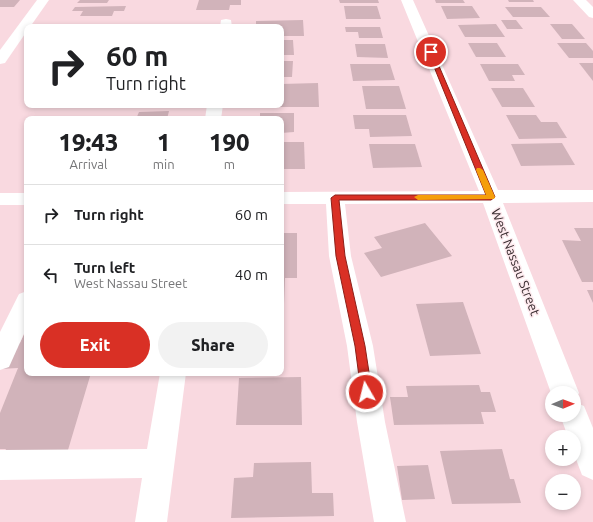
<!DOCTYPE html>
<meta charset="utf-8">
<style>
:root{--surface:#fff;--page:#f2f2f2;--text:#202124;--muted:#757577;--line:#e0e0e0;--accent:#d93025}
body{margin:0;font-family:Ubuntu,sans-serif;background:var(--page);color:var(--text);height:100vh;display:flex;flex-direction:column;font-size:15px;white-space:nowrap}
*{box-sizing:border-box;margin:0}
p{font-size:13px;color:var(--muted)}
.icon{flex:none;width:22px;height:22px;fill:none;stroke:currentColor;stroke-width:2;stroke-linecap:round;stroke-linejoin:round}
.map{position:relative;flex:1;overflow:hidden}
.details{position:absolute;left:24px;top:116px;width:260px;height:260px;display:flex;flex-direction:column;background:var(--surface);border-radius:8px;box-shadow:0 2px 6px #0003}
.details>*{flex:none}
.hud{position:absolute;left:24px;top:24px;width:260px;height:84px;border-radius:8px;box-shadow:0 2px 6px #0003;background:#fff;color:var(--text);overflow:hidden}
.needle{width:26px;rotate:89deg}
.fabs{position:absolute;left:545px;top:386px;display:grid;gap:8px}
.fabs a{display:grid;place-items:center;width:36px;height:36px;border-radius:50%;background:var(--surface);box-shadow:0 2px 6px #0003;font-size:20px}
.pin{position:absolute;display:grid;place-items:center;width:34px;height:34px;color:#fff;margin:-17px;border:2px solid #fff;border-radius:50%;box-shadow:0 1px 4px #0007}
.me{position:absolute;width:44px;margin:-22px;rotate:352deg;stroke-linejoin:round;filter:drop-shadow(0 0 3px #0008)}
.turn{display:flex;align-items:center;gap:14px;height:84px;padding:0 16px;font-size:18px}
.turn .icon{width:52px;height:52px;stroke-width:2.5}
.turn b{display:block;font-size:28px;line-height:34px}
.eta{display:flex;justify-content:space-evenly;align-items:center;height:68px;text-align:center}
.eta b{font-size:24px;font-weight:800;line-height:28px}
.cta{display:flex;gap:8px;margin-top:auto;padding:8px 16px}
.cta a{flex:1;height:46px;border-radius:24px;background:var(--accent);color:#fff;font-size:16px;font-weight:800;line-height:46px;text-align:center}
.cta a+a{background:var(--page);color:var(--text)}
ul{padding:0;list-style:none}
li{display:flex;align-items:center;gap:12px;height:60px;padding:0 16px;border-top:1px solid var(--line)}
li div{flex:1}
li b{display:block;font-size:15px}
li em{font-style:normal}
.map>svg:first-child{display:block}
.building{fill:#d1b3ba}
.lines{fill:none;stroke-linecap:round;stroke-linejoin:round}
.minor{fill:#fff;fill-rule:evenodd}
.route{fill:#d93025;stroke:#8d1f18}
.slow{fill:#f59e0b}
.labels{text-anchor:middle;stroke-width:3;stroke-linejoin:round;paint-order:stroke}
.street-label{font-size:13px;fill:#392d30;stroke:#feeaee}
</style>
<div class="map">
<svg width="593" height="522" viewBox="0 0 593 522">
<rect width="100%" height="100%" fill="#f9d9e0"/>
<g class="building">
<polygon points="0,0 20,0 14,7 0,7"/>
<polygon points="80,0 109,0 107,3 77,3"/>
<polygon points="199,0 241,0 241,5 230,5 229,10 196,10"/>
<polygon points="339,0 378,0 379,3 340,3"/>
<polygon points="435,0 463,0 465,3 436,3"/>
<polygon points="508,0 533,0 534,2 509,2"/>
<polygon points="126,6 124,11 114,11 112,16 80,16 83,11 72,11 75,7"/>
<polygon points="344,6 377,6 381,19 346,19"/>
<polygon points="441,6 472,6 480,18 447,19"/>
<polygon points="505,7 541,7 550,17 513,17"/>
<polygon points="303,20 304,36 281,36 281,27 256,26 256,21"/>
<polygon points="501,20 516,20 523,29 507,29"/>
<polygon points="70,24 101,24 99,27 69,27"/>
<polygon points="496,24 505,37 465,37 458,25"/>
<polygon points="550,24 572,24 585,39 562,39"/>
<polygon points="204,25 203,27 168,27 168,26"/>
<polygon points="345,27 380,27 383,38 359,38 358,32 346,32"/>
<polygon points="281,40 293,40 294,55 281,55"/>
<polygon points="468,43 497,43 506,57 476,57"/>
<polygon points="557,43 586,43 593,51 593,58 569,58"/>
<polygon points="355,44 385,44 388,58 357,57"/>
<polygon points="281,61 293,61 292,77 281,77"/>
<polygon points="579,63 593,63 593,81"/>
<polygon points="350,64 390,64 395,80 353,81"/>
<polygon points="480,64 518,64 525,75 512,75 515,81 489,81"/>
<polygon points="318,83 319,107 257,107 257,105 281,105 281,84"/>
<polygon points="362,86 399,86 406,109 366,109"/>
<polygon points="491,88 523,88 535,107 502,107"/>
<polygon points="169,111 167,119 136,119 139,112"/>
<polygon points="260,113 294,113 294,132 281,133 281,119 260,119"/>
<polygon points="353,115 406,115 412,136 370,137 369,129 355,129"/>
<polygon points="506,115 536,115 541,122 557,122 567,138 519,139"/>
<polygon points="281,142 304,142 305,169 281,169"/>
<polygon points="562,143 575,165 521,166 511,144"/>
<polygon points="369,144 415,144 422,167 373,168"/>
<polygon points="425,223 452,256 381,277 364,253 382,248 374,237"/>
<polygon points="574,228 593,228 593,282 582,282 562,240 581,241"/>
<polygon points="281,233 297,233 297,278 285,278 284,304 281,304"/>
<polygon points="587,290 593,290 593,303"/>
<polygon points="463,302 481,354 430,356 416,304"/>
<polygon points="27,328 27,373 91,373 68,450 2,459 6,449 0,449 0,413 18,368 0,369 0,343 20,343"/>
<polygon points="301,377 302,425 236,425 239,378"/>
<polygon points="479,385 481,392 490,392 496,412 481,412 484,424 394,425 390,397 408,397 406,386"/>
<polygon points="502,449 510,479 514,479 521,503 452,504 440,451"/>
<polygon points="311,462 312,493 333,493 334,516 231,518 234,478 253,477 254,463"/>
<polygon points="428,465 435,499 402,500 397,466"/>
</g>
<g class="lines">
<g class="minor">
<polygon points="37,0 49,0 30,27 27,27 27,31 5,63 0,64 0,50"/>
<polygon points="401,0 413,0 498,190 593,190 593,202 503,203 579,393 574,402 574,393 552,393 552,394 551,393 483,203 345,204 351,256 373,346 385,422 406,522 374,522 357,422 347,346 329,256 326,204 281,204 281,192 479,191"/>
<polygon points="573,0 586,0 593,7 593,18 589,17"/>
<polygon points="226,19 231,20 232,27 220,27 221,20"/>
<polygon points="207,105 223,105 221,119 205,119"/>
<rect x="0" y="193" width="27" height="12"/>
<polygon points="27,291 27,327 9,367 0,370 0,332 19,294"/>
<polygon points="160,373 186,373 167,522 135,522 142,478 0,480 0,450 147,449"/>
<polygon points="574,402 584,406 593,428 593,480 582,475 574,454 574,437 568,437 560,415 574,415"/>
</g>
</g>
<polygon class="route" points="429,51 433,52 495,197 491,200 339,200 345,256 365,346 372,392 370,395 366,397 362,395 361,392 355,346 336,256 331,198 335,195 486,195 428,52"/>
<polygon class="slow" points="477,168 480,168 483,170 495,197 494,199 418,200 414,197 418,195 486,195 476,170"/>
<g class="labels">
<g class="street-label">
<text transform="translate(516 262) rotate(69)" y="5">West Nassau Street</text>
</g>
</g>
</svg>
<div class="fabs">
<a><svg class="needle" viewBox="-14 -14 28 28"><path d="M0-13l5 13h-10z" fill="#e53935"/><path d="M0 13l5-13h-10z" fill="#757577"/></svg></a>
<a>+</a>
<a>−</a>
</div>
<div class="pin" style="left:431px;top:52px;background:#d93025"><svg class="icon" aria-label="arrive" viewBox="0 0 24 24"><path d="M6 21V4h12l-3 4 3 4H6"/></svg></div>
<svg class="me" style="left:366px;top:392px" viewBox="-20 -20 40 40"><circle r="17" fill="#d93025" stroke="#fff" stroke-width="3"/><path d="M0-11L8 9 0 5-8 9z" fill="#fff"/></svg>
<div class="hud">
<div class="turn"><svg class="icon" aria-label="right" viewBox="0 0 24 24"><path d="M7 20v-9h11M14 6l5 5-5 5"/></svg><div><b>60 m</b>Turn right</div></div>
</div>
<section class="details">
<div class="eta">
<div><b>19:43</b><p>Arrival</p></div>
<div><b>1</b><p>min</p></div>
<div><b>190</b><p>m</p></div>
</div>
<ul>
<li><svg class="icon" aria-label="right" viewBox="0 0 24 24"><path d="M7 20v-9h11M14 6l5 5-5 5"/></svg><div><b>Turn right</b></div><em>60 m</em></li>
<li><svg class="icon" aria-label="left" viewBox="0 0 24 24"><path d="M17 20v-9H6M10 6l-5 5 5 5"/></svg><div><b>Turn left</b><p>West Nassau Street</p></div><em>40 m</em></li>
</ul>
<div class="cta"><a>Exit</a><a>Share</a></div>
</section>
</div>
